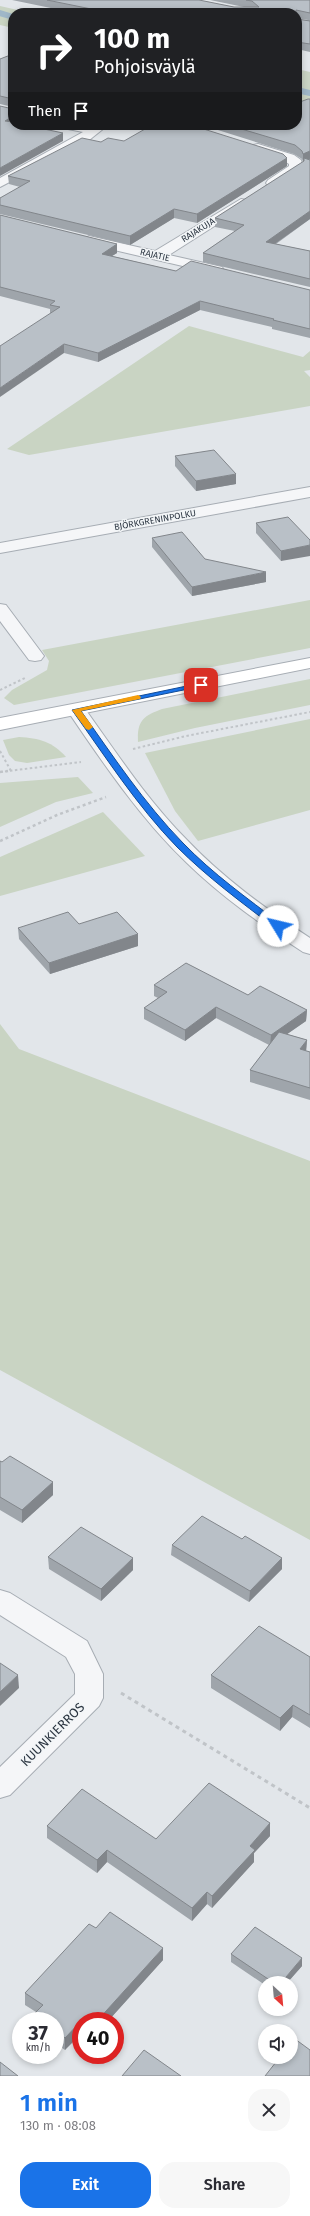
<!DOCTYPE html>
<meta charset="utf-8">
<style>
:root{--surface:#fff;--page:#f7f7f7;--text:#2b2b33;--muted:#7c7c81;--accent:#1a73e8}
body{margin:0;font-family:"Fira Sans",sans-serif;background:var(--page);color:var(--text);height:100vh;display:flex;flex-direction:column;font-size:15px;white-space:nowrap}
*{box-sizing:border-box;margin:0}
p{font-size:13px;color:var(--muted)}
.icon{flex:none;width:22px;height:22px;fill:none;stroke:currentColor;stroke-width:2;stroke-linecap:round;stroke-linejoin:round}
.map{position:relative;height:2076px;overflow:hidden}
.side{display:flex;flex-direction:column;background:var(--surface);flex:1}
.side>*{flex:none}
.hud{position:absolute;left:8px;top:8px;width:294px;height:122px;border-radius:16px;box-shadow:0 2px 6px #0003;background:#202124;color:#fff;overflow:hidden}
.needle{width:26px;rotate:154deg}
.controls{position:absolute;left:258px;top:1976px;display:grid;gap:8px}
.controls a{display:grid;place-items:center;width:40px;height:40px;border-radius:50%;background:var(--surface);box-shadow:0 2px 6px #0003;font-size:20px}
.speed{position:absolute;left:12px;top:2012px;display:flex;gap:8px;font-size:20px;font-weight:700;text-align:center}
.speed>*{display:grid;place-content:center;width:52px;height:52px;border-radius:50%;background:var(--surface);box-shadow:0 2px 6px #0003;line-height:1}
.speed small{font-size:10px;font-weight:400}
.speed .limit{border:6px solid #d22;background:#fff;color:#111}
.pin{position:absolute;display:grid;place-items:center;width:34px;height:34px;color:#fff;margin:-17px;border-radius:8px;box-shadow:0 2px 6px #0006}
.me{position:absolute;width:44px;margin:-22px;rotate:306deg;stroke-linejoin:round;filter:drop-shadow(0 0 3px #0008)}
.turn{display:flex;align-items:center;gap:14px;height:84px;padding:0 20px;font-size:18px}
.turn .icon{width:52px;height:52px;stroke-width:2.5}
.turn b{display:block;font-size:28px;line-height:34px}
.then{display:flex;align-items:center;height:38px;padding:0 20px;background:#0003;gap:8px;font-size:15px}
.round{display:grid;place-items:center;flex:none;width:42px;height:42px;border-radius:16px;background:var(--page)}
.summary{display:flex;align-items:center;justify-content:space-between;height:68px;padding:0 20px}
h1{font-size:24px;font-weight:600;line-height:30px;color:var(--accent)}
.action{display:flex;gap:8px;margin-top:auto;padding:8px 20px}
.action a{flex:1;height:46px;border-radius:16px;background:var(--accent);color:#fff;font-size:16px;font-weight:600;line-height:46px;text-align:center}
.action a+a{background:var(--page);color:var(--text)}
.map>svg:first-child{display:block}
.green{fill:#c9d4c3}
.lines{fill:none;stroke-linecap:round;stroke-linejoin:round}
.stream{stroke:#9fb7c8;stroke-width:6}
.minor-casing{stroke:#a7adb4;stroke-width:2}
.tertiary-casing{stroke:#a7adb4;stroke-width:2}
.secondary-casing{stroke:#a7adb4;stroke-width:2}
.path-far2{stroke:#c0c4c8;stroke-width:2;stroke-dasharray:2.5 2.5;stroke-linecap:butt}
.path-far1{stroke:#c0c4c8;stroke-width:2.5;stroke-dasharray:3 3;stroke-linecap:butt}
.path{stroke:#c0c4c8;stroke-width:3;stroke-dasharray:4 4;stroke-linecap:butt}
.minor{fill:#f5f6f8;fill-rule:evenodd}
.tertiary{fill:#f5f6f8;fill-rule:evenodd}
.secondary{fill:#fff;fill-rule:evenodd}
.wall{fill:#9fa5ab}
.shaded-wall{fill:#82868b}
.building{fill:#b9c0c7;stroke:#82868b}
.route{fill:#1a73e8;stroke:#114b97}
.slow{fill:#f59e0b}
.labels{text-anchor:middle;stroke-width:3;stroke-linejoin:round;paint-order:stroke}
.far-street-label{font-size:9px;fill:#2b3541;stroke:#f2f5f7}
.near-street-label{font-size:13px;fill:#2b3541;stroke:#f2f5f7}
</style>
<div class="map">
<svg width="310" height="2076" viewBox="0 0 310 2076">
<rect width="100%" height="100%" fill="#e2e6ea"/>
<g class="green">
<polygon points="0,6 31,13 13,13 13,28 0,25"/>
<polygon points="297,69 310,72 310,106 297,102"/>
<polygon points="189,326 303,357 310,351 310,370 304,371 310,377 310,406 29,455 7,449"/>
<polygon points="310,600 310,648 14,705 4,698 12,690 47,670 49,661 42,650"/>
<path d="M310 679V705L195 728 138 742C137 721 143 716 162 709Z"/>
<polygon points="310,719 310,810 198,841 175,811 145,753"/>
<path d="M19 737C39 738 53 742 66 757L27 763 15 761 9 755 3 740Z"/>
<polygon points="78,777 93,793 56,802 0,827 0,783"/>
<polygon points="103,812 145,856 0,896 0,857"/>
<polygon points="0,1024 19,1049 310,1161 310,1540 0,1370"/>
</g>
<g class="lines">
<g class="stream">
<polyline points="0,13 13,17"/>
<polyline points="297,90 310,93"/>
</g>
<defs>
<g id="minor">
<polygon points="61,125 91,127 108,125 88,141 0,187 0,178 83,132 63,128"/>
<polygon points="258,144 294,155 301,160 303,168 278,186 268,186 266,183 268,180 289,166 289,164 284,161 253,151 252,148 253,145"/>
<polygon points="241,199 246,200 248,203 246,206 169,255 222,267 224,270 222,273 217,274 84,243 82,240 89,236 155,251"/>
<polygon points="310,487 310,497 0,553 0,543"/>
<polygon points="0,604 6,605 41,652 44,656 41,660 35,661 29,660 0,621"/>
<polygon points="0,1590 10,1593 87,1641 103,1674 103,1698 99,1706 10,1795 0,1798 0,1767 75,1694 75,1674 66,1657 0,1615"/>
</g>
<path id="tertiary" d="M76 704 83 706C116 752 147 800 187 840 223 878 266 909 310 938V954L303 952C262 925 222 897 187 863 140 818 103 763 67 710L69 706Z"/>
<polygon id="secondary" points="310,658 310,668 0,730 0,718"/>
</defs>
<use href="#minor" class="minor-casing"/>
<use href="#tertiary" class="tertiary-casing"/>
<use href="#secondary" class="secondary-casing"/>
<g class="path-far2">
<polyline points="0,690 27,677"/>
<polyline points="133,749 186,736 310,712"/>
<polyline points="0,751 11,771"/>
<polyline points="0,772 81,762"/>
</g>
<g class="path-far1">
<polyline points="0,772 8,771"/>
<polyline points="0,841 57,815 106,797"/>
</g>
<polyline class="path" points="121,1693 310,1808"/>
<use href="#minor" class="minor"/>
<use href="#tertiary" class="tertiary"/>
<use href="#secondary" class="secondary"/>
</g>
<g class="wall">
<polygon points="12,0 199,0 234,7 244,7 210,0 310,0 310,52 297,49 297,19 308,20 297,18 297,13 75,13"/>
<polygon points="13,54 13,107 0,104 0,59"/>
<polygon points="310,99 310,219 276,244 310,251 310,287 203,262 203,253 235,231 215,227 215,218 303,162 302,159 294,154 202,125 297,125"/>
<polygon points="124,141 287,158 287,166 197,223 174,218 130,245 0,214 0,215 117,244 117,253 112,256 176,271 310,290 310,338 272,329 272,327 200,310 98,362 64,353 50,314 50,309 0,296 0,198 20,187 9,184 8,176 101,142"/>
<polygon points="175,456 236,484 196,491 175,466"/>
<polygon points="256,523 310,540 281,561 256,533"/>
<polygon points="152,538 205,559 266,582 192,596 152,547"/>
<polygon points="79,924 138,934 138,946 50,974 19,939 18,928"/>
<polygon points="154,985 248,995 307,1010 306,1021 287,1034 307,1040 306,1051 310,1052 310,1100 250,1082 250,1070 269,1045 216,1018 185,1041 144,1019 144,1008 158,998 154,996"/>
<polygon points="0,1461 53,1482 53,1495 22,1523 0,1510"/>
<polygon points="172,1545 282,1558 282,1569 249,1602 171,1555"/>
<polygon points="48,1557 133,1570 101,1601 49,1569"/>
<polygon points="310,1657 310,1728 292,1717 280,1731 211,1688 211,1675"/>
<polygon points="270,1823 270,1836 254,1853 254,1862 212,1908 207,1904 192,1921 107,1862 97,1873 47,1838 47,1826 156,1839"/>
<polygon points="96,1928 163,1960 108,2021 81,2021 65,2050 55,2043 55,2021 34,2021 33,2015 36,2012 25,2005 25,1993"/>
<polygon points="231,1954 302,1966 287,1983 265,1983 265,1985 231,1962"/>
</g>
<g class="shaded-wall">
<polygon points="119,10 119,13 112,13"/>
<polygon points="13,116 13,125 5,121"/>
<polygon points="63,133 63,141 0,176 0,168"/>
<polygon points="310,151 310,159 303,162 303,154"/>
<polygon points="287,158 287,166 197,223 197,214"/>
<polygon points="174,209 174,218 130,245 130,236"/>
<polygon points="310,211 310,219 266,250 266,242"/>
<polygon points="117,244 117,253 102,262 102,254"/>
<polygon points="200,301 200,310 98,362 98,353"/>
<polygon points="64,344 64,353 0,397 0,388"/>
<polygon points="236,474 236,484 196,491 196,481"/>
<polygon points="310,545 310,556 281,561 281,551"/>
<polygon points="266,572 266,582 192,596 192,587"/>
<polygon points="138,934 138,946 50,974 49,963"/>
<polygon points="216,1007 216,1018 185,1041 185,1030"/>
<polygon points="307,1010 306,1021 270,1046 271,1035"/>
<polygon points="307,1040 306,1052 300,1049"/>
<polygon points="53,1482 53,1495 22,1523 22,1510"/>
<polygon points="133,1558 133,1570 101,1601 101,1589"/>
<polygon points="282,1558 282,1569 249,1602 250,1591"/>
<polygon points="18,1675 19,1688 0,1706 0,1692"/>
<polygon points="293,1705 292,1717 280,1731 280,1718"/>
<polygon points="270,1823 270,1836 254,1853 254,1862 212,1908 212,1896 250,1846"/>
<polygon points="107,1850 107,1862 97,1873 97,1860"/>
<polygon points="207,1892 207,1904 192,1921 192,1908"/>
<polygon points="163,1948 163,1960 108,2021 97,2021"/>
<polygon points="302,1958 302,1966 287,1983 281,1983"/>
<polygon points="83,2019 83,2021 81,2021 81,2034 65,2050 65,2038"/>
</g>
<g class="building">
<polygon points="47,0 199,0 234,7 259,7 252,1 246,0 310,0 310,13 296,10 296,13 136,13 119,10 111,13"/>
<polygon points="297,19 310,21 310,44 297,42"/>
<polygon points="13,54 13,99 0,96 0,59"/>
<polygon points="308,99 310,99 310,151 303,154 302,151 295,145 228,125 297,125 297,103"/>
<polygon points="0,106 13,109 13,116 5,121 13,122 13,125 25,125 63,133 0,168"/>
<polygon points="152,125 191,125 283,154 287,158 197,214 174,209 130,236 0,205 0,198 30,181 8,176 82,138 101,142 108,138 124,141"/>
<polygon points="304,158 310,160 310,211 266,242 310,251 310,279 203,253 244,225 215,218 304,161"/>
<polygon points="0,215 117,244 102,254 176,271 191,261 310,290 310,329 273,320 274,319 200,301 98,353 64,344 0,388 0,346 60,307 50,305 55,301 0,287"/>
<polygon points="214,450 236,474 196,481 175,456"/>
<polygon points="288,517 310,540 310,545 281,551 256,523"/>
<polygon points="182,532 205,559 266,572 192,587 152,538"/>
<polygon points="68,912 79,924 117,912 138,934 49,963 18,928"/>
<polygon points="186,963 248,995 260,986 307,1010 271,1035 216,1007 185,1030 144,1008 167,992 154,985"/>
<polygon points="279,1032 307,1040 300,1049 310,1052 310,1088 250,1070"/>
<polygon points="10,1456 53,1482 22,1510 0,1497 0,1461 2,1462"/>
<polygon points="202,1516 242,1539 245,1536 282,1558 250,1591 172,1545"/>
<polygon points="81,1527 133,1558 101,1589 48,1557"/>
<polygon points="259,1626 310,1657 310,1715 293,1705 280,1718 211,1675"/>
<polygon points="0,1663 18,1675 0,1692"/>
<polygon points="209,1783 270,1823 250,1846 255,1850 212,1896 207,1892 192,1908 107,1850 97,1860 47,1826 82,1789 156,1839"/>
<polygon points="110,1912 163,1948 97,2021 87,2021 83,2019 65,2038 55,2031 55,2021 41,2021 33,2015 43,2005 25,1993 89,1924 96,1928"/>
<polygon points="255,1927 302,1958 281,1983 274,1983 231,1954"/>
<polygon points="295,2039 310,2050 310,2076 265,2076 280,2057 291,2057 291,2044"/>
<polygon points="144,2050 181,2076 122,2076"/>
<polygon points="0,2062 18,2076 0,2076"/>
</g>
<path class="route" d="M201 683H203V686L81 711C113 756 144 803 183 843 213 874 247 898 281 924V928H275C241 902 207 877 177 847 137 806 105 756 72 710Z"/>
<polygon class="slow" points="138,695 141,697 140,699 81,711 93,727 89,730 86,729 72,710"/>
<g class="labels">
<g class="far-street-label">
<text transform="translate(198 230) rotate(-32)" y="3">RAJAKUJA</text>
<text transform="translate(155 255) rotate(13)" y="3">RAJATIE</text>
<text transform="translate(155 520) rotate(-10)" y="3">BJÖRKGRENINPOLKU</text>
</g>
<g class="near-street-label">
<text transform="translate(52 1734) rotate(-45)" y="5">KUUNKIERROS</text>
</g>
</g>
</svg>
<div class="controls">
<a><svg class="needle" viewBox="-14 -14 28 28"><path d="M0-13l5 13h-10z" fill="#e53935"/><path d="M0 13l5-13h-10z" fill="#7c7c81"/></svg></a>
<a><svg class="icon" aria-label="sound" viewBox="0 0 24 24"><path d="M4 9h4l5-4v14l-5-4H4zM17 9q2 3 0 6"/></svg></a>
</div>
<div class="speed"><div>37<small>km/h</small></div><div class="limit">40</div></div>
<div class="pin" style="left:201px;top:685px;background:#d93025"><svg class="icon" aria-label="arrive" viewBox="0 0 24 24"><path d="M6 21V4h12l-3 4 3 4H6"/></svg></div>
<svg class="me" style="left:278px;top:926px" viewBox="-20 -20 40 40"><circle r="19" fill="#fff"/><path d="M0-13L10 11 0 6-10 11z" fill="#1a73e8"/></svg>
<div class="hud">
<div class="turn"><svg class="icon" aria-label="right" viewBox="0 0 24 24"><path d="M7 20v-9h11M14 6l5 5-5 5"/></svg><div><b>100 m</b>Pohjoisväylä</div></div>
<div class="then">Then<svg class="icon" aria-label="arrive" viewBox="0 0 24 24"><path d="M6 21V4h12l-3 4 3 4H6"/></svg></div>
</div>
</div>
<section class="side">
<div class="summary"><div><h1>1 min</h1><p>130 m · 08:08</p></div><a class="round"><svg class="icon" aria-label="close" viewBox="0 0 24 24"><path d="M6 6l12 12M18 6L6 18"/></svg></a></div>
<div class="action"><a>Exit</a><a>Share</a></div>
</section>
